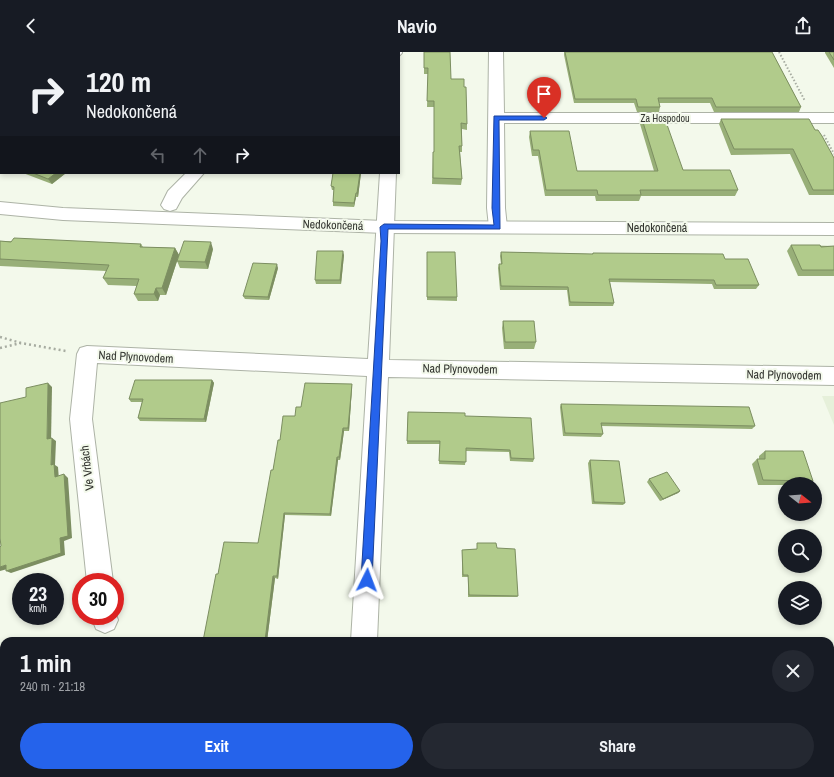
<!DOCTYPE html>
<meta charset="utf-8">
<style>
:root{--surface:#171b24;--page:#242831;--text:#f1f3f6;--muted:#9ea1a6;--accent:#2563eb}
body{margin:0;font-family:"Archivo Narrow",sans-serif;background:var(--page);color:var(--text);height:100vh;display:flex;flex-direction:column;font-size:15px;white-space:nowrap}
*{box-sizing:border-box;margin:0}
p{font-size:13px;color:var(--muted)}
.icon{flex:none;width:22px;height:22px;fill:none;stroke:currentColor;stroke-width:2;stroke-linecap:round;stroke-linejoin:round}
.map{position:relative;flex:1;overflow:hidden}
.panel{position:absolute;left:0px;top:585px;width:834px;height:140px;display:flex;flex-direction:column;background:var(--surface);border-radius:12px 12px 0 0;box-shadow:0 2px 6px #0003}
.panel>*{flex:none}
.banner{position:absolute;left:0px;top:0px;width:400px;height:122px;box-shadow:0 2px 6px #0003;background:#171b24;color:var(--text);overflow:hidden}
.needle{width:26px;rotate:107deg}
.fabs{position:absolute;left:778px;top:425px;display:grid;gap:8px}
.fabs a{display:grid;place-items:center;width:44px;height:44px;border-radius:50%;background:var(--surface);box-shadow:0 2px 6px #0003;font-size:20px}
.speed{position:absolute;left:12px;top:521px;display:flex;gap:8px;font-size:20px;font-weight:700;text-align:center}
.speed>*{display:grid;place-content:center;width:52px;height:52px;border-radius:50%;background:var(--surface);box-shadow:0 2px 6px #0003;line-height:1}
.speed small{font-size:10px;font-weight:400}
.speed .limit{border:6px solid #d22;background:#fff;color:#111}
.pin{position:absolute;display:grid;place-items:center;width:34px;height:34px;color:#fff;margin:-41px -17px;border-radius:50% 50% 50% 0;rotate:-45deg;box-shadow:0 0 4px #0007}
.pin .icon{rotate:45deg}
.me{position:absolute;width:44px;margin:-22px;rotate:3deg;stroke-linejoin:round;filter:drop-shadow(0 0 3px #0008)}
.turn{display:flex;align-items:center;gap:14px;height:84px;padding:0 20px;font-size:18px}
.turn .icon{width:52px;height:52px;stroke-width:2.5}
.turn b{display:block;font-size:28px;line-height:34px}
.lanes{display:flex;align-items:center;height:38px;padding:0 20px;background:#0003;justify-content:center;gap:20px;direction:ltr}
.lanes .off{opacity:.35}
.round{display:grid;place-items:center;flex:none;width:42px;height:42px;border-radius:21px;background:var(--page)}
.headline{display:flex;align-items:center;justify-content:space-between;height:68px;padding:0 20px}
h1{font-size:24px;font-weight:700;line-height:30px}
.cta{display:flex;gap:8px;margin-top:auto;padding:8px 20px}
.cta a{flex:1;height:46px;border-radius:24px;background:var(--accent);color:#fff;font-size:16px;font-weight:700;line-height:46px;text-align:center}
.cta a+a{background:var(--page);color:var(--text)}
header{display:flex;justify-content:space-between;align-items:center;height:52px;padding:0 20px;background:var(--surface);font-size:18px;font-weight:700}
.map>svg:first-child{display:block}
.built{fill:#e6f0da}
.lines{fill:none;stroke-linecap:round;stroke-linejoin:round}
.stream{fill:#d68d9d;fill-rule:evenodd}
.lane-casing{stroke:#adb3a6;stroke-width:2}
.street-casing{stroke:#adb3a6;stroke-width:2}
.secondary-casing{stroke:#adb3a6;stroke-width:2}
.path-far1{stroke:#a7aca1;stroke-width:2;stroke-dasharray:1.5 2;stroke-linecap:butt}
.path{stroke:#a7aca1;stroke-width:2.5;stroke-dasharray:2 3;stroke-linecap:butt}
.lane{fill:#fff;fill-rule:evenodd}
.street{fill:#fff;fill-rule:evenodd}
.secondary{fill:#fff;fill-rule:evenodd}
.wall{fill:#98af78}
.shaded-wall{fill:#7c8e61}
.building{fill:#b1cb8b;stroke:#7c8e61}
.route{fill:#2563eb;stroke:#184099}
.labels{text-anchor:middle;stroke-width:4;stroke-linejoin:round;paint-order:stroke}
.far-street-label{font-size:10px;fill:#32342f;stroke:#f3f9eb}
.street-label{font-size:12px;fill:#32342f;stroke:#f3f9eb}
</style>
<header><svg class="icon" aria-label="back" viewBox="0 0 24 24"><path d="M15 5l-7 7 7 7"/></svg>Navio<svg class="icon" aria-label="share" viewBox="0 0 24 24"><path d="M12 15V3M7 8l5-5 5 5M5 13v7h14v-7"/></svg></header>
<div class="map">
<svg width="834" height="725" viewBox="0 0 834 725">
<rect width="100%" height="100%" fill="#f3f9eb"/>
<polygon class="built" points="822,344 834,344 834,373"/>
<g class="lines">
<g class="stream">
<polygon points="0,597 4,598 4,607 0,606"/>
<polygon points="526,721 546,721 549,725 529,725"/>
</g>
<defs>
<g id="lane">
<rect x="0" y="62" width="1" height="6"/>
<rect x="0" y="89" width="1" height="6"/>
</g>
<g id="street">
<polygon points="388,0 402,0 402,1 399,4 399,1"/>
<polygon points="489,0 503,0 504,61 834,61 834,71 504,71 505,156 507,175 504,179 498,181 492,179 489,175 487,156"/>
<polygon points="186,121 204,121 182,146 176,157 170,159 164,157 161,153 168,139"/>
<polygon points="380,121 396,121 389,308 834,315 834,333 388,325 377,589 351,589 367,324 97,311 92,367 113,530 87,530 70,367 77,302 80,296 87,294 368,307"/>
<polygon points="115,559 118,568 114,577 105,581 96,577 91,564 115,564"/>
</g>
<polygon id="secondary" points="0,150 63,156 384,169 834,171 834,183 384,181 63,168 0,162"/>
</defs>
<use href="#lane" class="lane-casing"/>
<use href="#street" class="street-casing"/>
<use href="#secondary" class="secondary-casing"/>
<g class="path-far1">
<polyline points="779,0 805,49"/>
<polyline points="824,83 834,102"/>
</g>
<g class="path">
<polyline points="0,285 21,291 66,299"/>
<polyline points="0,296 21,291"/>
</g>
<use href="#lane" class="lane"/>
<use href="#street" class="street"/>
<use href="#secondary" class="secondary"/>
</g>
<g class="wall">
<polygon points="172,0 194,0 192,1 174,1"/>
<polygon points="424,0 451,27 467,72 467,78 462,77 462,100 460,100 462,127 461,133 432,132 433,100 434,100 434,55 427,55 428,22 424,22"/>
<polygon points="564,0 772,0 801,55 799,60 714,60 710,51 659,51 660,55 659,60 637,60 634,51 574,51 564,3"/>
<polygon points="825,0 834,0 834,16 825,1"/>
<polygon points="642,67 683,118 738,138 735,144 641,144 639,149 596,149 595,144 545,144 538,104 532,104 529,85 530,79 577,119 654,119 640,72"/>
<polygon points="721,67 815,78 834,106 834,143 809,143 790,102 731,103 719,72"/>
<polygon points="23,121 66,121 52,132"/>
<polygon points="333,121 361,121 358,145 356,145 354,155 333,154 333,150 334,138 332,138 331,134"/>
<polygon points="0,189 141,192 143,195 175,196 179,203 166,243 160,243 158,249 138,249 134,242 137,234 108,233 103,226 106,219 0,214"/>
<polygon points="791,193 834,194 834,224 798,224 787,199"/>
<polygon points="213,197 208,217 180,216 177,209"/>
<polygon points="427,200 457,245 457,249 427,248"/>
<polygon points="501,200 592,202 593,201 725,207 759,233 756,237 714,237 712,232 610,230 614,251 613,254 569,254 567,238 500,238 498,216 499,212 501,212 500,204"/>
<polygon points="344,203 341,232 316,232 315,228"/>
<polygon points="278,216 269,248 245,247 243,244"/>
<polygon points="503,269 536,290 534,297 504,297 502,276"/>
<polygon points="212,328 214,331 206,370 140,369 138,366 142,350 131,350 129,347"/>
<polygon points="352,332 352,335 349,379 344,379 340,408 338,408 331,464 285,463 278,527 275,526 267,589 203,589 218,522 258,491 273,418 280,388 295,364 301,355"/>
<polygon points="561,352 755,374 752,377 601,374 603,382 601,385 563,384 560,355"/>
<polygon points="408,360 465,364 534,407 533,410 510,409 509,400 466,399 465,413 439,412 440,392 407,392"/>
<polygon points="765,399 813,429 809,432 785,432 785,433 758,433 752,412 757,407 759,407 759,404"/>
<polygon points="590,408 625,451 623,453 592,452 588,411"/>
<polygon points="649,427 680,439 678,441 660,449 647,430"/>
<polygon points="477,491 497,496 518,544 517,545 468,545 468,525 462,525 462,498 477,497"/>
<polygon points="687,721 817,721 818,725 687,725"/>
</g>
<g class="shaded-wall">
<polygon points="187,0 194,0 192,1 185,1"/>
<polygon points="56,121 66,121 52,132 48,127"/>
<polygon points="360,121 361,121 358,145 357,141"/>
<polygon points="356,141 356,145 354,155 354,151"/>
<polygon points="211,190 213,197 208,217 205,210"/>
<polygon points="175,196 179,203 166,243 162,236"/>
<polygon points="343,199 344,203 341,232 340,228"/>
<polygon points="277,212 278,216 269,248 268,245"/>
<polygon points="156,236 160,243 158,249 154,242"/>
<polygon points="212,328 214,331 206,370 204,367"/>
<polygon points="48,331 52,335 51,390 47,387"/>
<polygon points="352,332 352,335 349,379 348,376"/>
<polygon points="343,376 344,379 340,408 339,405"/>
<polygon points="52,386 56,389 55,413 58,415 59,428 55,425 51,413"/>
<polygon points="337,405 338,408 331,464 330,462"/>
<polygon points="64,422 68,426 72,486 64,489 65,503 11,521 6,519"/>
<polygon points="680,439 678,441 660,449 663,447"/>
<polygon points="284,461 285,463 278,527 277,524"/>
<polygon points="6,513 11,516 0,519 0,515"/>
<polygon points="273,524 275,526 267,589 265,589"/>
</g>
<g class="building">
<polygon points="179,0 187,0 185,1 181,1"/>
<polygon points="250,0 362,0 361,1 249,1"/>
<polygon points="424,0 450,0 451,27 464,27 464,35 466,35 467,72 461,71 462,94 459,94 462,127 433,126 433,100 434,100 434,49 427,49 428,16 424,16"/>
<polygon points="565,0 772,0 801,55 716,55 712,46 658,46 660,55 638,55 636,47 575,47"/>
<polygon points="829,0 834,0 834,8"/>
<polygon points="642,67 665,67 683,118 730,118 738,138 640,138 641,143 598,143 597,138 546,138 539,98 533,98 530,79 569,79 577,119 658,119"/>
<polygon points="721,67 809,67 815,78 818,78 822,84 834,106 834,138 813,138 793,97 734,97"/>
<polygon points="33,121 56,121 48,127"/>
<polygon points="333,121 360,121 357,141 356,141 354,151 333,150 334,135 331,134"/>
<polygon points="14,186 141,192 140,195 175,196 162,236 156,236 154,242 134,242 139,227 103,226 109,213 0,207 0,189 11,190"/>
<polygon points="184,189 211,190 205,210 177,209"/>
<polygon points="791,193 820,193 821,195 834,194 834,218 802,218"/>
<polygon points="317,199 343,199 340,228 315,228"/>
<polygon points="427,200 455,200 457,245 427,245"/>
<polygon points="501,200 593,202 593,201 723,202 725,207 748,207 759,233 716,233 714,228 609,227 614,251 570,250 568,235 501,234 499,212 502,212"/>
<polygon points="253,211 277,212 268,245 243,244"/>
<polygon points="503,269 534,269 536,290 505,290"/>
<polygon points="135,328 212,328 204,367 138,366 143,347 129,347"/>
<polygon points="48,331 47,387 52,386 51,413 54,412 55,425 64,422 68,484 60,486 61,501 6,519 6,513 0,515 0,495 1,494 0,486 0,351 26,345 26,336"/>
<polygon points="305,331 352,332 348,376 343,376 339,405 337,405 330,462 284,461 277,524 273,524 265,589 203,589 216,522 218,522 224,490 258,491 271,418 273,418 278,388 280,388 283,364 295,364 296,355 301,355"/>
<polygon points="561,352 749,355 755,374 601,371 603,382 565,381"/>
<polygon points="408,360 465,361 465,364 531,366 534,407 511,406 510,398 466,396 466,410 439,409 440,389 407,389"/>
<polygon points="765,399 803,399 813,429 763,428 757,407 765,407"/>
<polygon points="590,408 619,409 625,451 594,450"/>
<polygon points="667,420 680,439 663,447 649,427"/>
<polygon points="477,491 496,491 497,496 515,497 518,544 469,543 468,523 463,523 462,498 477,497"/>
<polygon points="695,721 817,721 818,725 696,725"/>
</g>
<polygon class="route" points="494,64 544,64 547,66 544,68 499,68 500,177 388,177 372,528 370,532 367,534 363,532 361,528 381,189 380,175 384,172 494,173 492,156"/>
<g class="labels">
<g class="far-street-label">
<text x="665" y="70">Za Hospodou</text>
</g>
<g class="street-label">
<text transform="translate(333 173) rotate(2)" y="4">Nedokončená</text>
<text x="657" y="180">Nedokončená</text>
<text transform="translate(136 305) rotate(3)" y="4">Nad Plynovodem</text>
<text transform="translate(460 317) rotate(1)" y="4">Nad Plynovodem</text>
<text transform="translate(784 323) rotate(1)" y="4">Nad Plynovodem</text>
<text transform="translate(87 416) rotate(-97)" y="4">Ve Vrbách</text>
</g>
</g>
</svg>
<div class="fabs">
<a><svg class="needle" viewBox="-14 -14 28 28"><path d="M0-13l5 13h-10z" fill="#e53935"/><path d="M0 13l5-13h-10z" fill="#9ea1a6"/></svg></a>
<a><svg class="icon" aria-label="search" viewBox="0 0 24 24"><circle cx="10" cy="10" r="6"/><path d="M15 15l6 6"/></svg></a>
<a><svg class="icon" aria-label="layers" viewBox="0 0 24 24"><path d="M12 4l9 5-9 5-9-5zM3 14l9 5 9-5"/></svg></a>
</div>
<div class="speed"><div>23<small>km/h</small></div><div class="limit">30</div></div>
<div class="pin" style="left:544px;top:66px;background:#d93025"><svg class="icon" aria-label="arrive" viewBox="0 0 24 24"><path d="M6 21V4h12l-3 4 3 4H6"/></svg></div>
<svg class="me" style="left:367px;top:528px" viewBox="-20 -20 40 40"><path d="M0-17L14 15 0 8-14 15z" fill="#2563eb" stroke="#fff" stroke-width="4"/></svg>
<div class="banner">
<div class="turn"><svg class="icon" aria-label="right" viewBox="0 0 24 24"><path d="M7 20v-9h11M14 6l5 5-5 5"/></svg><div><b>120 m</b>Nedokončená</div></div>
<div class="lanes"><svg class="icon off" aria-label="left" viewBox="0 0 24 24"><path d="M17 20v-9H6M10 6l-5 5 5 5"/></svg><svg class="icon off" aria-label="ahead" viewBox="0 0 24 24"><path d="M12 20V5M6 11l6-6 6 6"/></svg><svg class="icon" aria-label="right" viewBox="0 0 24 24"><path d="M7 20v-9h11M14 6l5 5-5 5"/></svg></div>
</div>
<section class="panel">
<div class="headline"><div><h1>1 min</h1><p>240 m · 21:18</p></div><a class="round"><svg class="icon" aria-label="close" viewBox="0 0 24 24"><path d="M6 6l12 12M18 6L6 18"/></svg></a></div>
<div class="cta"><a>Exit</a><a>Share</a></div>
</section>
</div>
